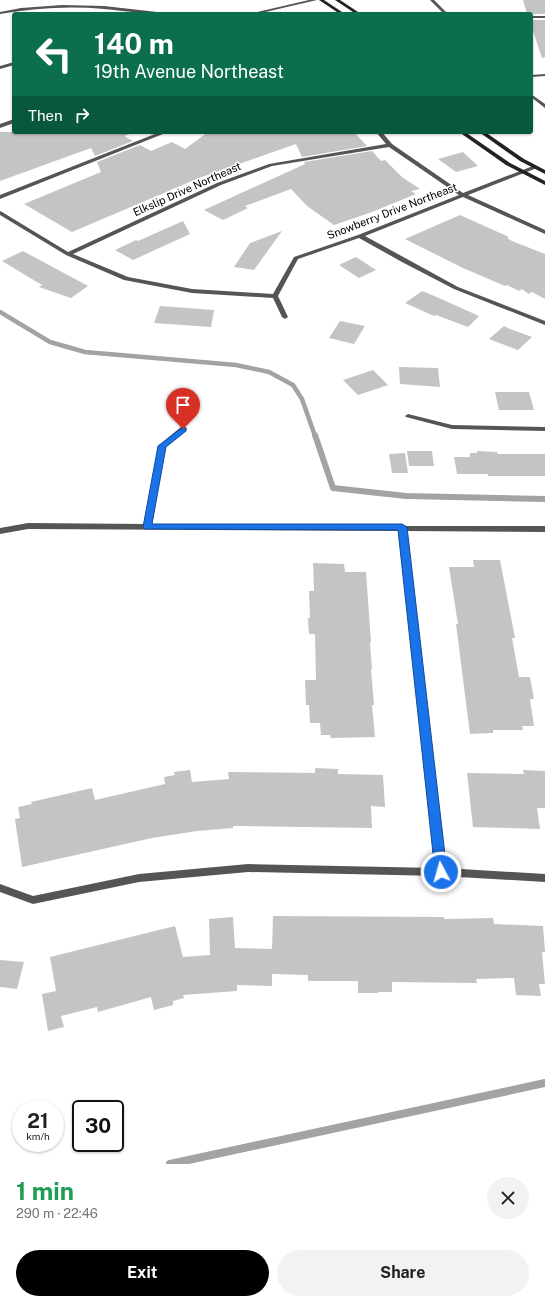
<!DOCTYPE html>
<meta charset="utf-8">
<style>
:root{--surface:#fff;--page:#f2f2f2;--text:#202124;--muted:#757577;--accent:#000}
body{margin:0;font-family:"Public Sans",sans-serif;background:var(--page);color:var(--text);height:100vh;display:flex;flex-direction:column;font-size:15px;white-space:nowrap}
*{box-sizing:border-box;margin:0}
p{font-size:13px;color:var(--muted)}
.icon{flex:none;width:22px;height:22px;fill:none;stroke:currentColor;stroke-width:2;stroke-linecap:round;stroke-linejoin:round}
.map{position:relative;height:1164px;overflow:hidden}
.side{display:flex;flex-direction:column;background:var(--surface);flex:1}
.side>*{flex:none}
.banner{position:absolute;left:12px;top:12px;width:521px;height:122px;border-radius:4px;box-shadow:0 1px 3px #0004;background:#0b6e4f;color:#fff;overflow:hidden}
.speed{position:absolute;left:12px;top:1100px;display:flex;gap:8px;font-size:20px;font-weight:700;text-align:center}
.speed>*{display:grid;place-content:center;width:52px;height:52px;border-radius:50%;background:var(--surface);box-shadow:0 1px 3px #0004;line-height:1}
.speed small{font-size:10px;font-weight:400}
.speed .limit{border:2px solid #111;border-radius:6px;background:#fff;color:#111}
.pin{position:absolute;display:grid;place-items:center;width:34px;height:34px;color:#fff;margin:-41px -17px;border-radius:50% 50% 50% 0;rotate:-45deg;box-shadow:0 0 4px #0007}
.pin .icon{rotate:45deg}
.me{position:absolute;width:44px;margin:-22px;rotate:354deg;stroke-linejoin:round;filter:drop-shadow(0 0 3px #0008)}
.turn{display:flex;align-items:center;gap:14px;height:84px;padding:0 16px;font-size:18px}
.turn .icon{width:52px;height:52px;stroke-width:2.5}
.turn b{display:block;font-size:28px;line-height:34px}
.then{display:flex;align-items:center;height:38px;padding:0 16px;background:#0003;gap:8px;font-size:15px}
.round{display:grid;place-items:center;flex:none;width:42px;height:42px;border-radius:21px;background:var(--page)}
.overview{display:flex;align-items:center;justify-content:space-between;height:68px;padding:0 16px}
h1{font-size:24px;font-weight:700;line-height:30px;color:#1e9e55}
.action{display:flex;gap:8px;margin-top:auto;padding:8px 16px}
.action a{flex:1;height:46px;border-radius:24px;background:var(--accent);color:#fff;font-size:16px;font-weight:700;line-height:46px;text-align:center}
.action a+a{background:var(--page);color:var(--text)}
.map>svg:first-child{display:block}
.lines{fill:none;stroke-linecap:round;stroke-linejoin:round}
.stream-far2{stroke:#a3a3a3;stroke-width:4.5}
.stream-far1{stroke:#a3a3a3;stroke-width:6}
.stream{stroke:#a3a3a3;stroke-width:8}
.building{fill:#c4c4c4}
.street{fill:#555;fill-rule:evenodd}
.secondary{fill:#222;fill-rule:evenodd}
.route{fill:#1a73e8;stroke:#114b97}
.labels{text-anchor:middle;stroke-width:3;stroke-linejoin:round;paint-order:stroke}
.far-street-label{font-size:11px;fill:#000;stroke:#fff}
</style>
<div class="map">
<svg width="545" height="1164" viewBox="0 0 545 1164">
<rect width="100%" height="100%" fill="#fff"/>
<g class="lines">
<polyline class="stream-far2" points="0,312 50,342 85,352 236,365 269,372 293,385 302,399 315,436"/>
<polyline class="stream-far1" points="315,435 333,488 406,496 545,499"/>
<polyline class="stream" points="170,1164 545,1083"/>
</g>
<g class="building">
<polygon points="523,0 545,0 545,14 527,14"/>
<polygon points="531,20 545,20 545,57 542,58 531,25"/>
<polygon points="0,132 129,132 130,134 124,136 133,141 95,156 91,148 0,181"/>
<polygon points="208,132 323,132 322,134 336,132 354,132 367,146 302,157 296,144 199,178 72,232 24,204 101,172 97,162 140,145 151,151 172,142 185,149"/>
<polygon points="372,151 381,161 385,160 402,177 420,189 411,191 416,194 372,212 334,225 307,206 291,189 245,206 248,208 223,220 204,210 305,164 304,162"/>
<polygon points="463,152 478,166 456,172 438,159"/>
<polygon points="460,215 509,237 507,238 512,241 545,254 545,299 532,292 529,294 522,289 519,291 507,285 505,286 463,268 405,239"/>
<polygon points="183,221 190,234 133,260 115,250 136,240 138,241"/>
<polygon points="282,231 254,270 234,267 250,243"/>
<polygon points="23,251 88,286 71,298 39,287 42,285 2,261"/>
<polygon points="356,257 376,270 359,278 339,265"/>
<polygon points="422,291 439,298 479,316 468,327 436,315 434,316 405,303"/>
<polygon points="160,306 214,310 211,327 154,323"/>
<polygon points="340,321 365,326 354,344 329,338"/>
<polygon points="504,326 510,329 532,337 518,350 489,339"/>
<polygon points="399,367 438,368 440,387 400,384"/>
<polygon points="373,370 388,385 358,395 343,380"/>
<polygon points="495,392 529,392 534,410 499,410"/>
<polygon points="407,451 432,451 434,466 409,466"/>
<polygon points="477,451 497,452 498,454 545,454 545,476 488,476 488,474 457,474 454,457 470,457 470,453 477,453"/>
<polygon points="405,453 408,473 392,473 389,454"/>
<polygon points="473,560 500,560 515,638 512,638 519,677 530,677 534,699 530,699 534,726 522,726 523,730 493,730 493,733 470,734 456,624 458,624 449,567 474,567"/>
<polygon points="313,563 344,564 345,572 366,572 371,642 370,642 372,669 371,669 374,705 372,705 375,737 331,738 330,735 321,735 320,723 310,723 309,705 306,705 305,680 316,680 315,634 309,634 308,618 310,618 309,591 314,591"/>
<polygon points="315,768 338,769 338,774 383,775 385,807 371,806 372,828 233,826 233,828 197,831 152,838 22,867 15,819 20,818 18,807 32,804 31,802 92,788 95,800 165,784 164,777 175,775 174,772 190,770 192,782 229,779 228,772 315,773"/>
<polygon points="523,770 545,771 545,808 537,808 540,829 473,827 467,773 524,774"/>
<polygon points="273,916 444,917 444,919 493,918 494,924 543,926 545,952 542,952 545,984 539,984 541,996 516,995 514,978 476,979 477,983 392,982 392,992 378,992 378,993 358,993 358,981 308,981 308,975 272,974 272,986 237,985 237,991 183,995 184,998 173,1001 173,1005 154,1010 151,997 98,1012 97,1007 61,1016 64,1027 48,1031 42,994 56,991 50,957 175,926 183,957 210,955 209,919 233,917 235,948 272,949"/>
<polygon points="0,960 24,962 17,989 0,987"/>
</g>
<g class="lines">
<g class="street">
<polygon points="309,0 317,0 257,14 249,14"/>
<polygon points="430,0 434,0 448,14 444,14"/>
<path d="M62 5 104 6 166 13 168 14C147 14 125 11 104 9 69 6 35 8 0 14V12L21 8Z"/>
<rect x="531" y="16" width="14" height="2"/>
<polygon points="14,62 14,65 0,69 0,66"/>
<polygon points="545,74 545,76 531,77 531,75"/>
<polygon points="531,94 545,104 545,108 531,97"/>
<polygon points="14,119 14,123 0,128 0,124"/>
<polygon points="160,132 168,132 0,199 0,195"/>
<path d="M376 132H382L392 144 463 193 533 166H537V168L468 195 545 230V234L463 197 365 236 458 287 545 321V325L454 289 402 262 359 238 298 259 278 296 288 317 285 319 282 317 273 298 192 293 124 280 66 255 0 215V211L2 212 68 252 217 183 269 164 386 144ZM389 147 459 195 358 235 294 257 273 294 192 289 128 277 73 254 221 185 272 166Z"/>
<polygon points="408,414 452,425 545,427 545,431 452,429 406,417 405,416"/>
<polygon points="181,427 183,427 187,429 165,447 152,524 399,526 402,524 405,526 545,526 545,532 406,531 445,868 545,874 545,882 441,876 248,872 139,882 33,904 0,892 0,884 33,896 139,874 248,864 436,868 399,531 28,529 0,534 0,528 28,523 145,524 158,446"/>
</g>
<g class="secondary">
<polygon points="319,0 324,0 345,14 340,14"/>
<polygon points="335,0 340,0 361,14 356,14"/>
<polygon points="459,132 465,132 510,163 545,181 545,185 506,165"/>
<polygon points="479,132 485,132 524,159 545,170 545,174 520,161"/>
</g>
</g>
<polygon class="route" points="183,427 186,428 186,431 166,447 152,524 402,524 407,527 447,872 445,875 441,877 437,875 435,872 398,530 145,529 143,527 158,446"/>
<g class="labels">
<g class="far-street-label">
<text transform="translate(187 189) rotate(-24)" y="4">Elkslip Drive Northeast</text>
<text transform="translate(392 211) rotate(-21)" y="4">Snowberry Drive Northeast</text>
</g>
</g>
</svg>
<div class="speed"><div>21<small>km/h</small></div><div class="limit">30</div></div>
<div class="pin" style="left:183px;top:429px;background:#d93025"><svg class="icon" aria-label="arrive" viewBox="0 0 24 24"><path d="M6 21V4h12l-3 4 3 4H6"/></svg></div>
<svg class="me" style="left:441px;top:872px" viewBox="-20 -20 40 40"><circle r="17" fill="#1a73e8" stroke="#fff" stroke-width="3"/><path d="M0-11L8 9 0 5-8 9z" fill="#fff"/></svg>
<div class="banner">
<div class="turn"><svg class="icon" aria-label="left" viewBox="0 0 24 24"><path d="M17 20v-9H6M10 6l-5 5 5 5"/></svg><div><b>140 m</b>19th Avenue Northeast</div></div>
<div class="then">Then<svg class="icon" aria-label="right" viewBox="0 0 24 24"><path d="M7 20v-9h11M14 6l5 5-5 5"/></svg></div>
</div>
</div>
<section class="side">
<div class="overview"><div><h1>1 min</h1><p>290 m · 22:46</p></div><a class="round"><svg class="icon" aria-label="close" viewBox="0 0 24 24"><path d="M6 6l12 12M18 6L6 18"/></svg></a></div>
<div class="action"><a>Exit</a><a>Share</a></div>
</section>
